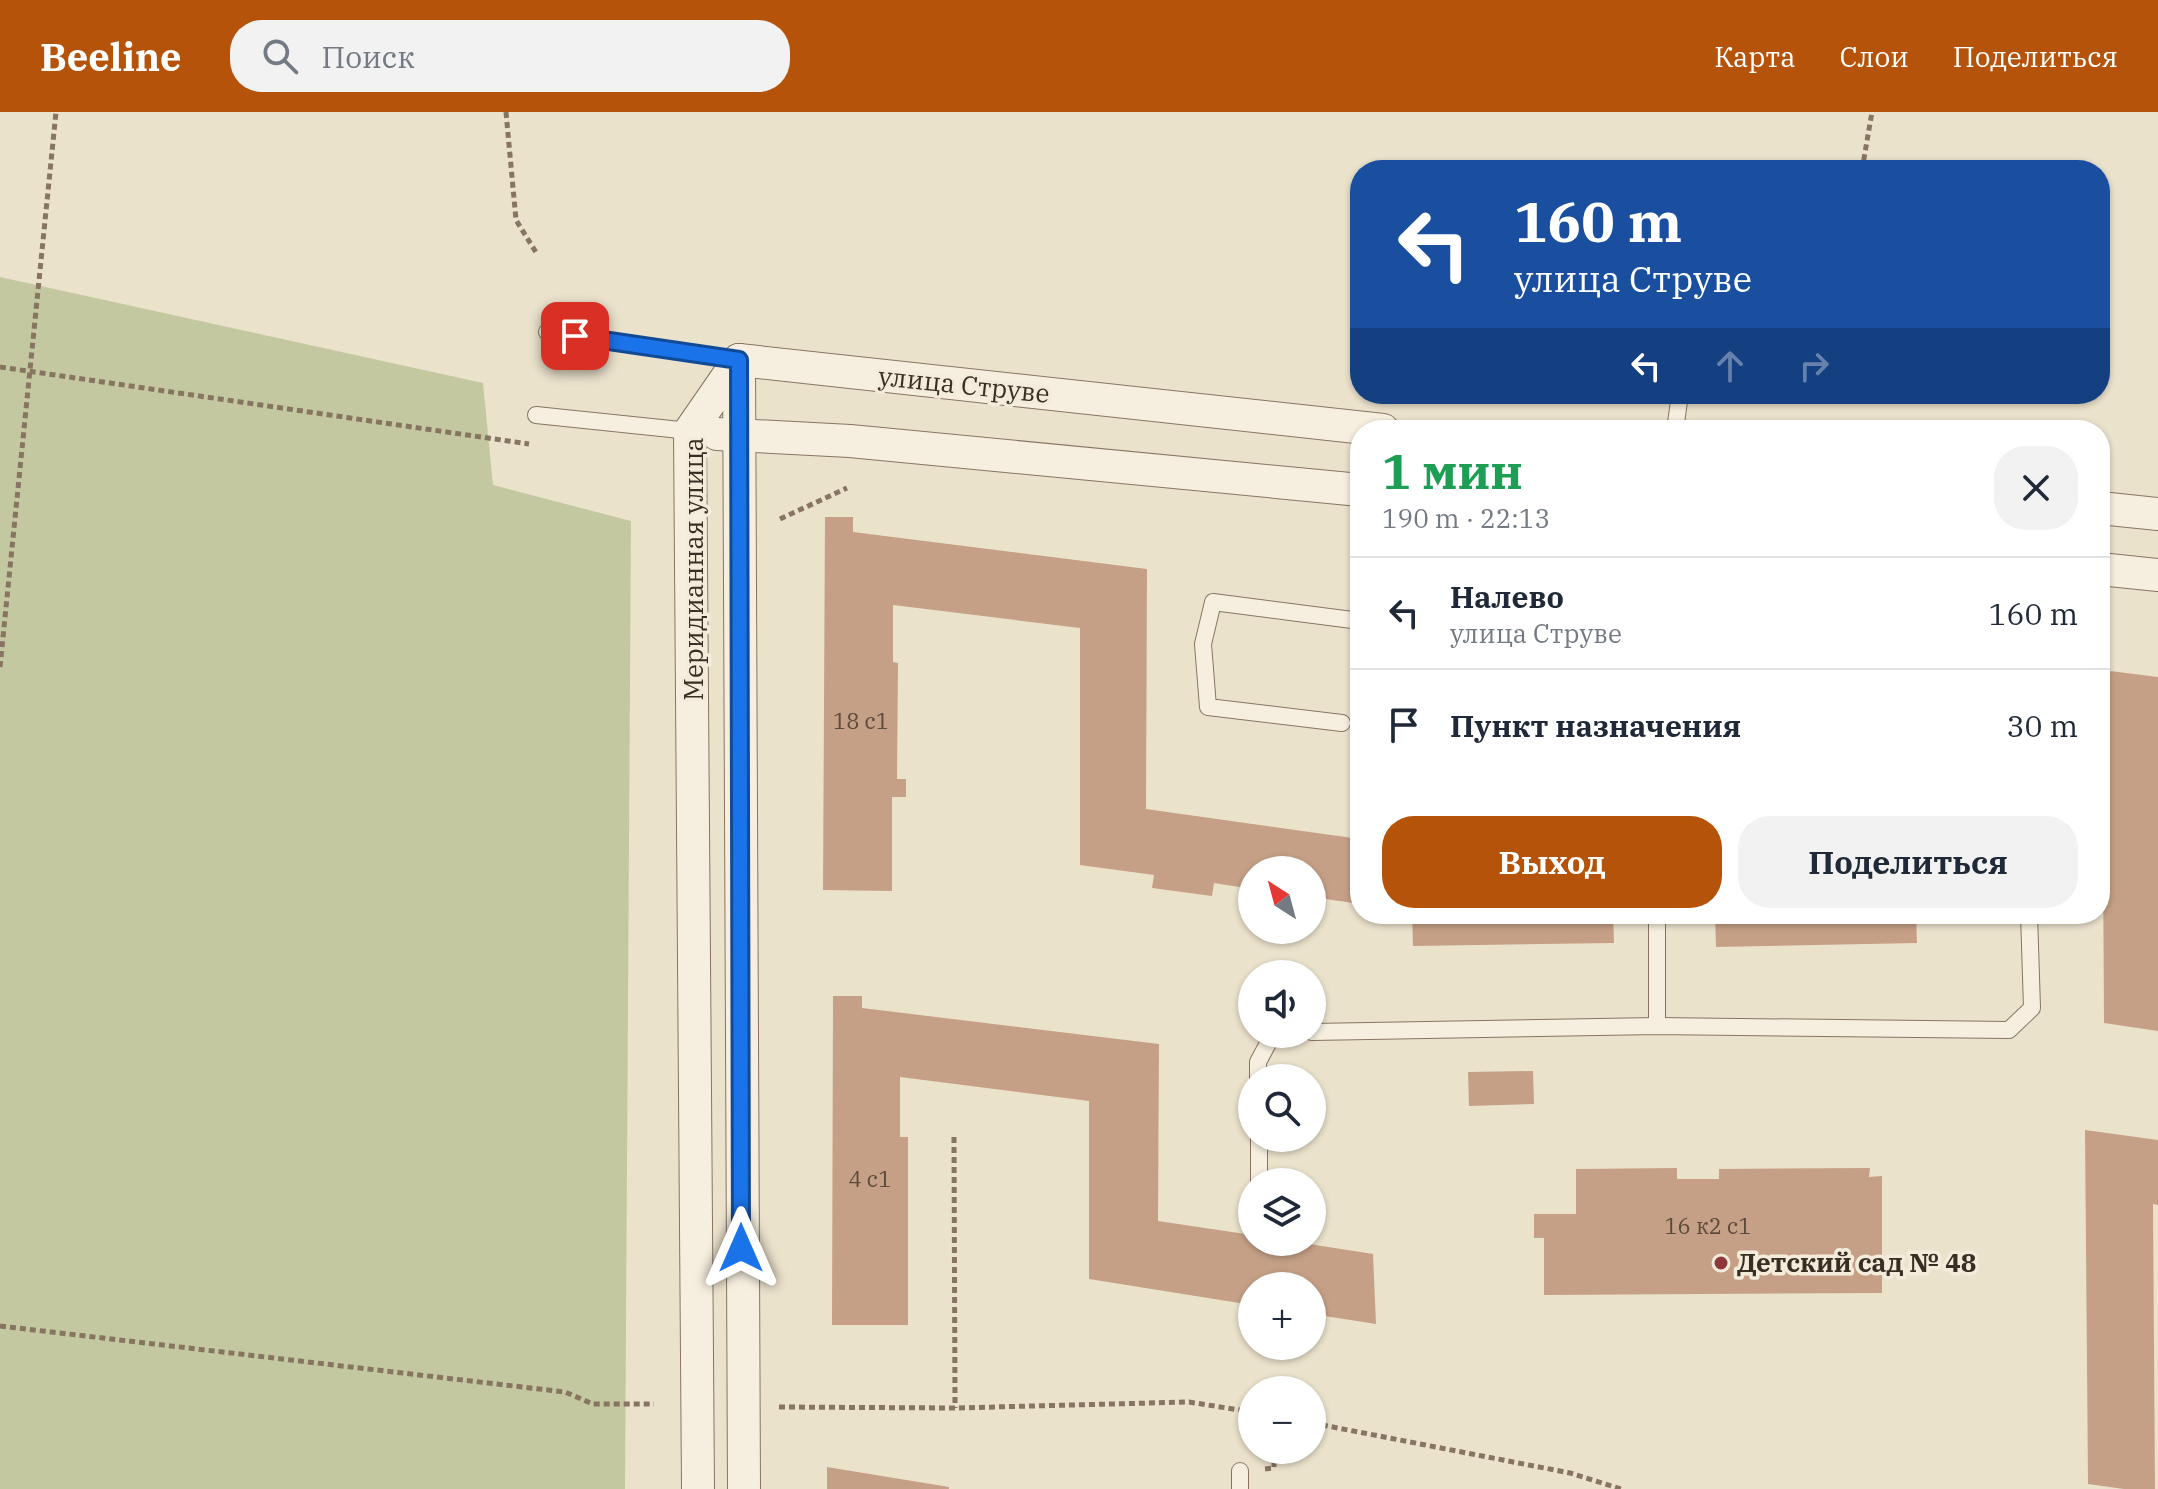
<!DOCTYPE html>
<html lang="ru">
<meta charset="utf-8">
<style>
:root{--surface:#fff;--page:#f2f2f3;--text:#1f2937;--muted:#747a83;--line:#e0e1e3;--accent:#b45309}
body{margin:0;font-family:"IBM Plex Serif",serif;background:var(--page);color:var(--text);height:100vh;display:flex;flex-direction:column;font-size:30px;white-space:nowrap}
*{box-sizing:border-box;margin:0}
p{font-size:26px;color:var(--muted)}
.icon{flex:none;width:44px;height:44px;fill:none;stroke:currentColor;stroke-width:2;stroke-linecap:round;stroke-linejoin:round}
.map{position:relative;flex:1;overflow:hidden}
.sheet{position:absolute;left:1350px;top:308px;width:760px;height:504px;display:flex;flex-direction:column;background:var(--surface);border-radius:32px;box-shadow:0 2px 6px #0004}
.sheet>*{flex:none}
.banner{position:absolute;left:1350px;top:48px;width:760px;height:244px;border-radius:32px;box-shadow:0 2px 6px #0004;background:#1a4fa0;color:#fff;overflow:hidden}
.needle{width:52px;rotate:324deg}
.buttons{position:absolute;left:1238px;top:744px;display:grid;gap:16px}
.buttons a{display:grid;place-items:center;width:88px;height:88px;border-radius:50%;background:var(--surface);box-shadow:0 2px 6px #0004;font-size:40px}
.pin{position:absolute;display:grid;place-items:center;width:68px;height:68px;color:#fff;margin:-34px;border-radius:16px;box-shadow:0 4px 12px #0006}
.me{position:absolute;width:88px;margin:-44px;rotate:0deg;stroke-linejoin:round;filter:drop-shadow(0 0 6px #0008)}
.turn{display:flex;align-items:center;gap:28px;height:168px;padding:0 32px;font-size:36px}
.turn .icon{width:104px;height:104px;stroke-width:2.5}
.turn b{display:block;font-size:56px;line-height:68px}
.lanes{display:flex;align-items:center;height:76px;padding:0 32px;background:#0003;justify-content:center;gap:40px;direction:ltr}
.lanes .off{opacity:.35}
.round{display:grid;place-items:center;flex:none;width:84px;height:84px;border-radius:32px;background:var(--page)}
.head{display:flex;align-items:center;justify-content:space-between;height:136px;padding:0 32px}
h1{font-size:48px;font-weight:700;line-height:60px;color:#1e9e55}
.primary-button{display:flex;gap:16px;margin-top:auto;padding:16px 32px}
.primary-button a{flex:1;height:92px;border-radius:32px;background:var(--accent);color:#fff;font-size:32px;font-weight:700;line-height:92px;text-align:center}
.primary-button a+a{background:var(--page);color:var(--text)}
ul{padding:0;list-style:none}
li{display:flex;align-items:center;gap:24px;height:112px;padding:0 32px;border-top:2px solid var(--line)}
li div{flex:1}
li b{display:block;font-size:30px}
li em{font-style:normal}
header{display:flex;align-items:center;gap:48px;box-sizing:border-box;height:112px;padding:0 40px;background:var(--accent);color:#fff}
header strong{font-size:38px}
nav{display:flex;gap:44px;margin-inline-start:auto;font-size:28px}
.search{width:560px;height:72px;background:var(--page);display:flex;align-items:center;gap:20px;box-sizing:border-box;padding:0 28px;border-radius:32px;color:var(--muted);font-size:30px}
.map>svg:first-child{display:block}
.green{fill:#c4c8a1}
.building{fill:#c5a086}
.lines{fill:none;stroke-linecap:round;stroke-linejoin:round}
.lane-casing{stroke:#877562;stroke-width:18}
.street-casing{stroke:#877562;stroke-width:34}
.path{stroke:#877562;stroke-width:5;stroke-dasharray:6 4;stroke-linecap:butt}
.lane{stroke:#f6efdf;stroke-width:16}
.street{stroke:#f6efdf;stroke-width:32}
.route-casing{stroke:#114b97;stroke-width:20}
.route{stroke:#1a73e8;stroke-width:14}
.poi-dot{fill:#8f3839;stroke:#f3ecdb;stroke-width:3}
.labels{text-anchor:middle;stroke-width:7;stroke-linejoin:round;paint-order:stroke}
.number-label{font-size:22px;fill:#5c4a3c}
.street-label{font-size:26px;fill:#392e23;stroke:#f3ecdb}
.poi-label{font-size:26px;font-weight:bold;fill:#392e23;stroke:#f3ecdb;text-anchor:start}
</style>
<header>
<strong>Beeline</strong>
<div class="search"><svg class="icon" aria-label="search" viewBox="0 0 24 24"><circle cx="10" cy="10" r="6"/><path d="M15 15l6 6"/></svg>Поиск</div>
<nav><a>Карта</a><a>Слои</a><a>Поделиться</a></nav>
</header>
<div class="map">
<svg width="2158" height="1377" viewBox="0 0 2158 1377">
<rect width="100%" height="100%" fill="#ebe2cc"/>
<polygon class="green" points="0,165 483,271 493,373 631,409 625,1377 0,1377"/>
<g class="building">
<polygon points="825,405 853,405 853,420 1147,457 1146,697 1360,727 1360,792 1312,785 1312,758 1252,758 1252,777 1214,771 1212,784 1152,776 1154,763 1080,753 1080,516 893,493 893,550 898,551 897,667 906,667 906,685 892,685 892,779 823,778"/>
<polygon points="2102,558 2158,565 2158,919 2104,911"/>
<polygon points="1412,802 1613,802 1614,831 1413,834"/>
<polygon points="1715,802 1916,802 1917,831 1716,835"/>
<polygon points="833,884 862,884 862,896 1159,932 1158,1109 1252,1123 1252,1130 1296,1130 1373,1142 1376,1212 1312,1202 1312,1174 1252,1174 1252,1193 1089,1167 1089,989 900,965 900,1025 908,1025 908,1213 832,1213"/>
<polygon points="1533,959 1534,992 1469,994 1468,960"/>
<polygon points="2085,1018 2158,1028 2158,1093 2153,1092 2155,1377 2124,1377 2088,1372"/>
<polygon points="1677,1056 1677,1067 1719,1067 1719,1057 1870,1056 1869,1065 1882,1064 1882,1181 1544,1183 1544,1126 1534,1126 1534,1102 1576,1102 1576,1057"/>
<polygon points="827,1355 949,1375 949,1377 827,1377"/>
</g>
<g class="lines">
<defs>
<g id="lane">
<polyline points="547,220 739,248"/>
<polyline points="536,303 690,319"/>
<polyline points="1675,318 1680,282"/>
<polyline points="1342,611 1208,595 1203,532 1213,490 1360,509"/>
<polyline points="1657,802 1657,914"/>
<polyline points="1312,920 1657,914 2009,918 2032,896 2029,802"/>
<polyline points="1258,966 1258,950 1273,922"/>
<polyline points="1259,1026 1259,1070"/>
<polyline points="1240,1359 1240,1377"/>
</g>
<g id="street">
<polyline points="739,248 744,1377"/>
<polyline points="739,248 1383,318"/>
<polyline points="717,322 850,329 1360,378"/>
<polyline points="2100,396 2158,402"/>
<polyline points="2100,457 2158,463"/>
<polyline points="698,1377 690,319 739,248"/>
</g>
</defs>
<use href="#lane" class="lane-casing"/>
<use href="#street" class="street-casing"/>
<g class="path">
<polyline points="506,0 516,108 537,142"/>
<polyline points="1862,58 1872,0"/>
<polyline points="0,255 529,332"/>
<polyline points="1813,291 1816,282"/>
<polyline points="780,407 847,376"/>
<polyline points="0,555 56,0"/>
<polyline points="954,1025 955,1296"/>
<polyline points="0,1214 565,1280 593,1292 654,1292"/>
<polyline points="779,1295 955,1296 1189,1290 1252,1300"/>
<polyline points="1312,1311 1570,1361 1621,1377"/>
<polyline points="1265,1357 1274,1356 1274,1338"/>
</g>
<use href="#lane" class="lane"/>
<use href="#street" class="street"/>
</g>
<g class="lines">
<defs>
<polyline id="route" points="575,224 739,248 741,1136"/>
</defs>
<use href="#route" class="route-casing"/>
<use href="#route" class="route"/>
</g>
<circle class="poi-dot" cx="1721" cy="1151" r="8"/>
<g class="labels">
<g class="number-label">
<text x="861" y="617">18 с1</text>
<text x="870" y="1075">4 с1</text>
<text x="1708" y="1122">16 к2 c1</text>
</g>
<g class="street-label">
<text transform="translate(964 273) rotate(6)" y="9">улица Струве</text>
<text transform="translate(694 457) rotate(-90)" y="9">Меридианная улица</text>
</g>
<g class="poi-label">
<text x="1737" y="1160">Детский сад № 48</text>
</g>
</g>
</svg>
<div class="buttons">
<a><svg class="needle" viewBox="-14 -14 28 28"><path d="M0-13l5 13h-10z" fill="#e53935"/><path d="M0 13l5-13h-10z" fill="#747a83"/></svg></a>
<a><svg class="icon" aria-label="sound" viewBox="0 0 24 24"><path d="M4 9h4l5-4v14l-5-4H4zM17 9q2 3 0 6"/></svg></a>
<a><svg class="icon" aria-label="search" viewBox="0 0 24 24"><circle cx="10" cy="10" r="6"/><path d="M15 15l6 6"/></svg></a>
<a><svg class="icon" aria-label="layers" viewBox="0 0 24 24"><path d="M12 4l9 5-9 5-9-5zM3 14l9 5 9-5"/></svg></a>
<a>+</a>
<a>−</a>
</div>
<div class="pin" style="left:575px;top:224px;background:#d93025"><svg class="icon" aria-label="arrive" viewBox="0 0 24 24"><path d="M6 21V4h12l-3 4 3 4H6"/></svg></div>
<svg class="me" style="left:741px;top:1136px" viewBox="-20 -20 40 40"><path d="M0-17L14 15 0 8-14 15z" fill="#1a73e8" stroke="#fff" stroke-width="4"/></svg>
<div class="banner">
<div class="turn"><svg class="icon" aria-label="left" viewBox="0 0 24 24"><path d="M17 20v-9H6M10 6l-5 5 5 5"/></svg><div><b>160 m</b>улица Струве</div></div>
<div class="lanes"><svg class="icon" aria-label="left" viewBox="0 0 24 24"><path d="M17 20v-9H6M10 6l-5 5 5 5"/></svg><svg class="icon off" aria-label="ahead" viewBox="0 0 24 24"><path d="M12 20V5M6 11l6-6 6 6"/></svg><svg class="icon off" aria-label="right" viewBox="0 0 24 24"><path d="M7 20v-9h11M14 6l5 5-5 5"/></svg></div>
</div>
<section class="sheet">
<div class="head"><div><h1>1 мин</h1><p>190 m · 22:13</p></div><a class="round"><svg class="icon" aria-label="close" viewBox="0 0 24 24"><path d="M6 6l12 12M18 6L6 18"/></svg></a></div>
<ul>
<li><svg class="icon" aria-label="left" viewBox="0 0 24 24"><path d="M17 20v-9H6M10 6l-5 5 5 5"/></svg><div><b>Налево</b><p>улица Струве</p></div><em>160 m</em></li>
<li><svg class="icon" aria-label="arrive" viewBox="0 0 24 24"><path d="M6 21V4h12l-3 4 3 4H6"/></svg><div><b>Пункт назначения</b></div><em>30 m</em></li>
</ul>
<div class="primary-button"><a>Выход</a><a>Поделиться</a></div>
</section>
</div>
